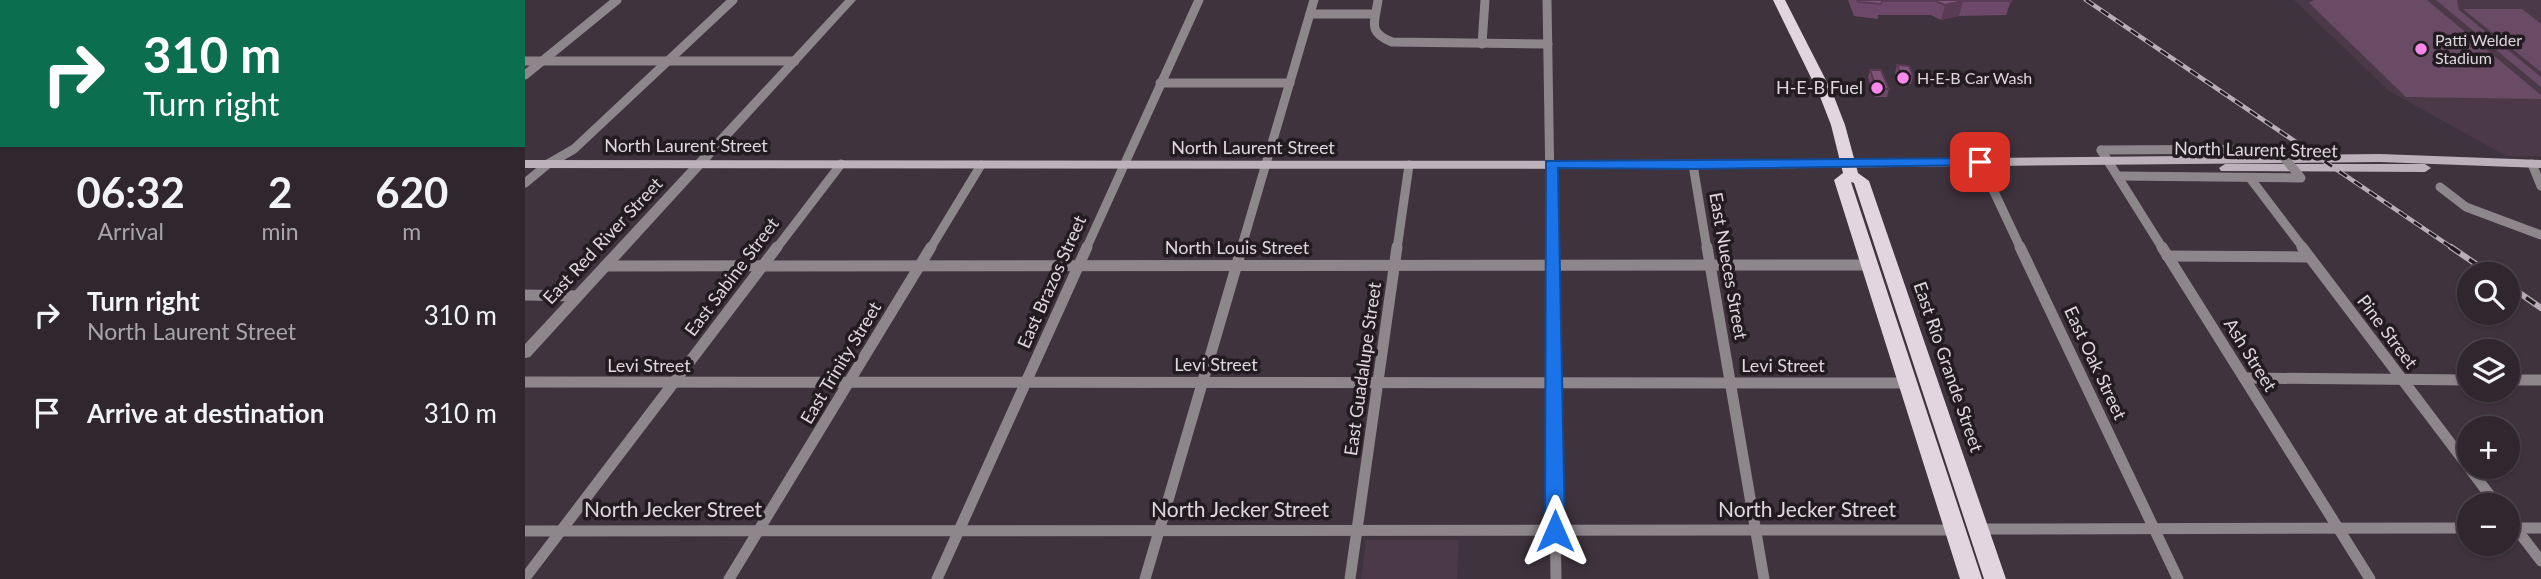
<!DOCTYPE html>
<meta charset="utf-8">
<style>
:root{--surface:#2f262e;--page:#372e36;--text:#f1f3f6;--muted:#a7a5aa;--line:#4a434a}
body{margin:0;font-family:Lato,sans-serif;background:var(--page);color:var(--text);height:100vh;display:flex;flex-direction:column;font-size:26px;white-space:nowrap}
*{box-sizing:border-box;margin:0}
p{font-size:23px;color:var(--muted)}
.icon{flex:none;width:38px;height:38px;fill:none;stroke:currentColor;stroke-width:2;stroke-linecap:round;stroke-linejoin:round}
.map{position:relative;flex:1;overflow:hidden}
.sheet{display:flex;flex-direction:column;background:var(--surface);width:525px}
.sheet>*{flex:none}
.guide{background:#0b6e4f;color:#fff;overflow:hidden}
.buttons{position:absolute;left:1932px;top:262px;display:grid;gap:14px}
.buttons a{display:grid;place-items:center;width:63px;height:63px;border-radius:50%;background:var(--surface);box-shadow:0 2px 5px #0004,0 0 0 2px var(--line);font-size:35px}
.pin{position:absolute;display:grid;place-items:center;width:60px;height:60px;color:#fff;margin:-30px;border-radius:14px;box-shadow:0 4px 10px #0006}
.me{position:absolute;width:77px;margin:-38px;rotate:0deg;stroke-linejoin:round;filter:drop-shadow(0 0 5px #0008)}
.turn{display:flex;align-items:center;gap:24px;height:147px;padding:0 28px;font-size:32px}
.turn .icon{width:91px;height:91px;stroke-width:2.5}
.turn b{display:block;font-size:49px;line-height:60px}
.eta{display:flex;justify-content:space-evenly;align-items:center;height:119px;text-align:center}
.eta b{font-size:42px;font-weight:700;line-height:49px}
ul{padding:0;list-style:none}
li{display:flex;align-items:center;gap:21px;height:98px;padding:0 28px}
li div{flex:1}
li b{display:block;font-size:26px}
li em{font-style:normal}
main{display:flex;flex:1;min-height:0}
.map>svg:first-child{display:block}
.built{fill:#4b3948}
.green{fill:#694b65}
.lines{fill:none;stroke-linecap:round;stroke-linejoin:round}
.minor-far1{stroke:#8d868b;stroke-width:9}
.minor{stroke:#8d868b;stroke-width:11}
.tertiary{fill:#8d868b;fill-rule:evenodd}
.secondary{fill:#bdb2bb;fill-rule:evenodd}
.primary{fill:#e2d5e0;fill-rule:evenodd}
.rail-far1-casing{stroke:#b7aeb6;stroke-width:4.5}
.rail-casing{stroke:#b7aeb6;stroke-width:6}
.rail-far1{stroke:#221c21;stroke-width:2.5;stroke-dasharray:9;stroke-linecap:butt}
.rail{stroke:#221c21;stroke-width:3.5;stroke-dasharray:11;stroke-linecap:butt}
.minor-bridge{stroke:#8d868b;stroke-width:9}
.wall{fill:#6e4868}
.shaded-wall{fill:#5a3b55}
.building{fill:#805479;stroke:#5a3b55;stroke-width:2}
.route{fill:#1a73e8;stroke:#114b97;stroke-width:2}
.poi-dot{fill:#f888ea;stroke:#221c21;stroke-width:2.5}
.labels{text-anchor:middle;stroke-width:7;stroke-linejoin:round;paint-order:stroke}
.far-poi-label{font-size:16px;fill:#dfd7de;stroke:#221c21;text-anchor:start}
.poi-label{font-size:18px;fill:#dfd7de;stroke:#221c21;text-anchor:end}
.street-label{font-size:18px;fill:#dfd7de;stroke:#221c21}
.near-street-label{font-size:21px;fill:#dfd7de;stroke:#221c21}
</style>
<main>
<section class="sheet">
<div class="guide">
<div class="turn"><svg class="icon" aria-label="right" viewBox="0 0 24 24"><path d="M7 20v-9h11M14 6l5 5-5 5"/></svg><div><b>310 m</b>Turn right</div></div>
</div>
<div class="eta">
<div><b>06:32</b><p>Arrival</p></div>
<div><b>2</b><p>min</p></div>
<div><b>620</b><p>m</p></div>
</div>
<ul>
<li><svg class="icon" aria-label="right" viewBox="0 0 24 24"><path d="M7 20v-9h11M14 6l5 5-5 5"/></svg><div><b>Turn right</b><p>North Laurent Street</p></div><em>310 m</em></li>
<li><svg class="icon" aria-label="arrive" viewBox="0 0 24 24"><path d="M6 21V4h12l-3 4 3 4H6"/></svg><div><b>Arrive at destination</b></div><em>310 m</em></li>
</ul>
</section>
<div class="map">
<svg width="2016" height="579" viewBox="0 0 2016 579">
<rect width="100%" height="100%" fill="#3f333d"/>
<g class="built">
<polygon points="1769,0 2016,0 2016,156 1981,156 1864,91"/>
<polygon points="841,540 934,540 932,579 836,579"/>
</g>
<g class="green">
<polygon points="1789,0 1902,0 2016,95 2016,99 1881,97 1784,3"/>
<polygon points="1911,0 1932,0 1934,10 2016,77 2016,87"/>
<polygon points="1938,9 1997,9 2016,24 2016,72"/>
</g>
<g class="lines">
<g class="minor-far1">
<path d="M853 0C850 23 842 32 867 42L1023 44"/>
<polyline points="1022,0 1026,249"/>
<polyline points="785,14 850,14"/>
<polyline points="957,44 960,0"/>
<polyline points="0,61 270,61"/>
<polyline points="0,75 92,0"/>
<polyline points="635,83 765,83"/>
<polyline points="1576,150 1638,249"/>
<polyline points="1576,150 1753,149 1756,154"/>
<polyline points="1455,162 1496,249"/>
<polyline points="2007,164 2016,186"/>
<polyline points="1168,165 1182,249"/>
<polyline points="1593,176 1776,178 1772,173"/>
<polyline points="1725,178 1779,249"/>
<polyline points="0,183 23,164 49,149 208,0"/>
<polyline points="1915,187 1941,207 2016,235"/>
<polyline points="251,249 316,164"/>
<polyline points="405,249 456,165"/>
<polyline points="561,249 674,0"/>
<polyline points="716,249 789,0"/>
<polyline points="872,249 884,165"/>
</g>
<g class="minor">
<polyline points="1026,247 1031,579"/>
<polyline points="1182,247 1239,579"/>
<polyline points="1495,247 1653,579"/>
<polyline points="1637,247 1845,579"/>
<polyline points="1777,247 1973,506"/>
<polyline points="1642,256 1783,257"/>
<polyline points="80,266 1345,265"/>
<polyline points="0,295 53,296"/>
<polyline points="1719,378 1944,380"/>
<polyline points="1983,380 2016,380"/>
<polyline points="0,382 1383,383"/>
<polyline points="1983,518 2016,561"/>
<polyline points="1987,528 2016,528"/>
<polyline points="1453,529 1944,528"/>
<polyline points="0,531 1430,530"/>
<polyline points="0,578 252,247"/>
<polyline points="204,579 406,247"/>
<polyline points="412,579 562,247"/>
<polyline points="620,579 717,247"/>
<polyline points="825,579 872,247"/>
</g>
<polygon class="tertiary" points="320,0 331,0 5,357 0,358 0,344"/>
<g class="secondary">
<polygon points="1855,154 2016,160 2016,168 1855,162 1168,169 0,168 0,160 1168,161"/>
<polygon points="1700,164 1900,164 1906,168 1900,172 1696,171 1694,168"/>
</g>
<polygon class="primary" points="1248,0 1260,0 1308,94 1320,125 1333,173 1344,181 1481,579 1459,579 1329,183 1326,182 1457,579 1435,579 1309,180 1318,173 1306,125 1294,94"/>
<defs>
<polyline id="rail-far1" points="1561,0 1929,249"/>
<g id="rail">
<polyline points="1926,247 1967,275"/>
<polyline points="1983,285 2016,308"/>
</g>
</defs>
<use href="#rail-far1" class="rail-far1-casing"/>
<use href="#rail" class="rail-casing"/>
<use href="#rail-far1" class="rail-far1"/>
<use href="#rail" class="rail"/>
<polyline class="minor-bridge" points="1756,154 1772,173"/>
</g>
<g class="wall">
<polygon points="1323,0 1485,0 1486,1 1481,15 1434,16 1416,20 1406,15 1353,15 1353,19 1329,16"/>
<polygon points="1372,65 1388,76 1386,84 1375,84 1370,73"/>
<polygon points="1345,70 1364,89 1362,97 1350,97 1343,78"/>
</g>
<polygon class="shaded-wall" points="1438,1 1434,16 1416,20 1420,5"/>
<g class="building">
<polygon points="1332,0 1485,0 1486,1 1438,1 1420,5 1410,1 1357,1 1356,4 1333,2"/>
<polygon points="1372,65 1384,66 1388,76 1377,76"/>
<polygon points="1345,70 1356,70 1364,89 1352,89"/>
</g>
<polygon class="route" points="1455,158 1460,159 1460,165 1168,169 1033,168 1040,531 1037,537 1030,539 1023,537 1020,531 1021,161"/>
<g class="poi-dot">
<circle cx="1896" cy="49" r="7"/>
<circle cx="1378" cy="78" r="7"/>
<circle cx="1352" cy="88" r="7"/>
</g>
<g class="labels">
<g class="far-poi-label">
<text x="1910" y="46">Patti Welder<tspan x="1910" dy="18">Stadium</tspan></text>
<text x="1392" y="84">H-E-B Car Wash</text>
</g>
<g class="poi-label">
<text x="1338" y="94">H-E-B Fuel</text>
</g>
<g class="street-label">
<text x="161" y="152">North Laurent Street</text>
<text x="728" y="154">North Laurent Street</text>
<text transform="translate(1731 150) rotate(1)" y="6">North Laurent Street</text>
<text transform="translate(78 241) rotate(-47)" y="6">East Red River Street</text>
<text x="712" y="254">North Louis Street</text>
<text transform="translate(1203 266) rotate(80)" y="6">East Nueces Street</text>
<text transform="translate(207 277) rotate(-53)" y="6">East Sabine Street</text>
<text transform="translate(527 282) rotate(-66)" y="6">East Brazos Street</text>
<text transform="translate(1862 332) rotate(53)" y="6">Pine Street</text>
<text transform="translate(1725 355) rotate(58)" y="6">Ash Street</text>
<text transform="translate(316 363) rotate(-59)" y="6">East Trinity Street</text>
<text transform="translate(1570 363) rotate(65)" y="6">East Oak Street</text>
<text x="691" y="371">Levi Street</text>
<text x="124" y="372">Levi Street</text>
<text x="1258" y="372">Levi Street</text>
<text transform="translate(1423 367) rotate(71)" y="6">East Rio Grande Street</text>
<text transform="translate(838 369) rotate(-82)" y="6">East Guadalupe Street</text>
</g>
<g class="near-street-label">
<text x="148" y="517">North Jecker Street</text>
<text x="715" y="517">North Jecker Street</text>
<text x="1282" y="517">North Jecker Street</text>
</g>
</g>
</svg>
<div class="buttons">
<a><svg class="icon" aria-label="search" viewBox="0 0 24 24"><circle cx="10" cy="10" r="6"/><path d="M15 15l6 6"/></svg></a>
<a><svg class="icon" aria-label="layers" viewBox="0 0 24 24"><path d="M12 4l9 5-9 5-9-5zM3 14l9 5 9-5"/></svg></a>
<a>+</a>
<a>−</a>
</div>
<div class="pin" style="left:1455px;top:162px;background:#d93025"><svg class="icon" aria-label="arrive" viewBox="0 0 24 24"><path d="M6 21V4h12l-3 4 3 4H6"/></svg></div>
<svg class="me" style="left:1030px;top:531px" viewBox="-20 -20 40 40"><path d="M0-17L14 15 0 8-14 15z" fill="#1a73e8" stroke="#fff" stroke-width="4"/></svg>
</div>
</main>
